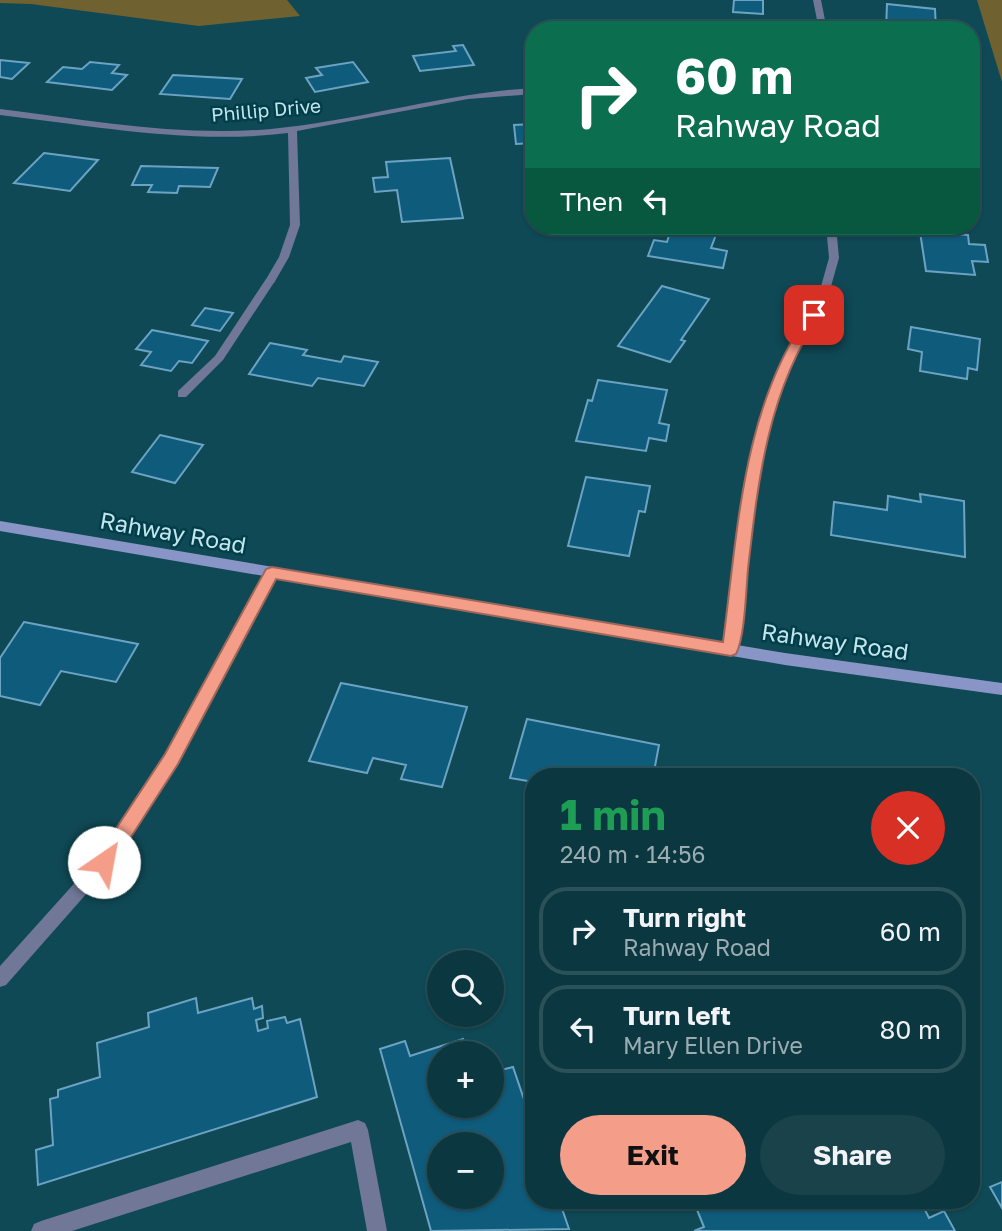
<!DOCTYPE html>
<meta charset="utf-8">
<style>
:root{--surface:#0b3740;--page:#19424b;--text:#f1f3f6;--muted:#9aacb1;--line:#2b5159;--accent:#f49e89}
body{margin:0;font-family:"Golos Text",sans-serif;background:var(--page);color:var(--text);height:100vh;display:flex;flex-direction:column;font-size:26px;white-space:nowrap}
*{box-sizing:border-box;margin:0}
p{font-size:23px;color:var(--muted)}
.icon{flex:none;width:38px;height:38px;fill:none;stroke:currentColor;stroke-width:2;stroke-linecap:round;stroke-linejoin:round}
.map{position:relative;flex:1;overflow:hidden}
.drawer{position:absolute;left:525px;top:768px;width:455px;height:441px;display:flex;flex-direction:column;background:var(--surface);border-radius:28px;box-shadow:0 2px 5px #0004,0 0 0 2px var(--line)}
.drawer>*{flex:none}
.top-card{position:absolute;left:525px;top:21px;width:455px;height:214px;border-radius:28px;box-shadow:0 2px 5px #0004,0 0 0 2px var(--line);background:#0b6e4f;color:#fff;overflow:hidden}
.fabs{position:absolute;left:427px;top:950px;display:grid;gap:14px}
.fabs a{display:grid;place-items:center;width:77px;height:77px;border-radius:50%;background:var(--surface);box-shadow:0 2px 5px #0004,0 0 0 2px var(--line);font-size:35px}
.pin{position:absolute;display:grid;place-items:center;width:60px;height:60px;color:#fff;margin:-30px;border-radius:14px;box-shadow:0 4px 10px #0006}
.me{position:absolute;width:77px;margin:-38px;rotate:33deg;stroke-linejoin:round;filter:drop-shadow(0 0 5px #0008)}
.turn{display:flex;align-items:center;gap:24px;height:147px;padding:0 35px;font-size:32px}
.turn .icon{width:91px;height:91px;stroke-width:2.5}
.turn b{display:block;font-size:49px;line-height:60px}
.then{display:flex;align-items:center;height:66px;padding:0 35px;background:#0003;gap:14px;font-size:26px}
.round{display:grid;place-items:center;flex:none;width:74px;height:74px;border-radius:37px;background:var(--page)}
.head{display:flex;align-items:center;justify-content:space-between;height:119px;padding:0 35px}
h1{font-size:42px;font-weight:700;line-height:52px;color:#1e9e55}
.button{display:flex;gap:14px;margin-top:auto;padding:14px 35px}
.button a{flex:1;height:80px;border-radius:42px;background:var(--accent);color:#111;font-size:28px;font-weight:700;line-height:80px;text-align:center}
.button a+a{background:var(--page);color:var(--text)}
ul{padding:0;list-style:none}
li{display:flex;align-items:center;gap:21px;height:88px;margin:0 14px 10px;padding:0 21px;border:4px solid var(--line);border-radius:28px}
li div{flex:1}
li b{display:block;font-size:26px}
li em{font-style:normal}
.map>svg:first-child{display:block}
.green{fill:#706230}
.building{fill:#0f5b7c;stroke:#6ca3c3;stroke-width:2;fill-rule:evenodd}
.lines{fill:none;stroke-linecap:round;stroke-linejoin:round}
.lane{fill:#707797;fill-rule:evenodd}
.street{fill:#707797;fill-rule:evenodd}
.secondary{fill:#8995c6;fill-rule:evenodd}
.route{fill:#f49e89;stroke:#9f6759;stroke-width:2}
.labels{text-anchor:middle;stroke-width:5;stroke-linejoin:round;paint-order:stroke}
.far-street-label{font-size:19px;fill:#c4e5ee;stroke:#003f4a}
.street-label{font-size:23px;fill:#c4e5ee;stroke:#003f4a}
</style>
<div class="map">
<svg width="1002" height="1231" viewBox="0 0 1002 1231">
<rect width="100%" height="100%" fill="#0f4955"/>
<g class="green">
<polygon points="0,0 287,0 300,16 199,26 31,4 0,3"/>
<polygon points="977,0 1002,0 1002,82"/>
</g>
<g class="building">
<polygon points="734,0 763,0 763,14 733,12"/>
<polygon points="887,4 935,9 936,30 886,30"/>
<polygon points="463,45 474,65 420,71 413,56 456,51 453,46"/>
<polygon points="0,60 29,63 12,79 0,77"/>
<polygon points="90,62 119,65 112,73 127,75 112,90 47,82 63,67 82,69"/>
<polygon points="353,62 368,82 315,92 306,78 322,75 316,68"/>
<polygon points="173,75 242,79 230,99 160,94"/>
<polygon points="534,124 534,143 516,144 514,125"/>
<polygon points="44,153 98,160 70,191 14,183"/>
<polygon points="450,158 463,218 402,222 397,190 375,192 373,178 388,177 386,162"/>
<polygon points="141,166 218,168 210,187 179,186 177,193 148,192 152,185 132,185"/>
<polygon points="670,226 735,226 732,234 717,232 711,248 727,251 723,268 648,256 654,240 667,242 672,226"/>
<polygon points="920,232 968,235 969,244 985,245 988,262 972,261 975,275 926,271"/>
<polygon points="662,286 709,299 681,340 685,341 670,362 618,346"/>
<polygon points="205,308 233,313 220,331 192,325"/>
<polygon points="911,327 980,339 977,370 968,368 967,379 920,371 922,352 908,349"/>
<polygon points="152,330 208,341 192,363 179,361 171,371 141,365 151,352 136,349"/>
<polygon points="270,343 307,350 303,355 341,362 344,356 378,362 364,386 318,378 312,386 249,374"/>
<polygon points="598,380 667,390 659,423 669,425 666,441 649,438 646,451 576,441 588,400 592,401"/>
<polygon points="160,435 203,445 175,483 132,472"/>
<polygon points="586,477 650,486 645,512 639,511 629,556 568,546"/>
<polygon points="920,494 964,501 965,557 831,535 834,502 887,510 888,496 921,502"/>
<polygon points="24,622 138,644 116,682 61,671 40,705 0,696 0,658"/>
<polygon points="341,683 467,707 442,787 401,779 406,765 373,758 367,773 309,761"/>
<polygon points="527,719 659,745 653,777 534,777 534,782 510,778"/>
<polygon points="196,998 198,1013 252,998 254,1009 262,1006 263,1018 256,1020 258,1031 268,1028 267,1021 285,1017 287,1023 300,1019 317,1097 38,1185 36,1150 53,1145 50,1099 58,1097 58,1090 100,1077 97,1043 149,1027 148,1013"/>
<path d="M463 1039 467 1051 475 1048 477 1054H439V1106H492V1065L499 1063 501 1070 513 1067 531 1120H534V1200H559L569 1229 431 1231 380 1049 405 1041 410 1056ZM439 1144H492V1197H439Z"/>
<polygon points="1002,1182 1002,1208 990,1187"/>
<polygon points="693,1200 920,1200 929,1218 944,1211 955,1231 694,1231 704,1227"/>
</g>
<g class="lines">
<polygon class="lane" points="270,278 275,281 223,360 186,397 178,397 178,391 215,356 266,279"/>
<g class="street">
<polygon points="813,0 821,0 827,30 819,30"/>
<path d="M534 88V94L468 99 297 131 300 225 289 257 274 283 270 284 265 281 279 257 290 225 288 133C192 145 95 126 0 115V109C89 120 180 137 271 129 359 121 444 93 534 88Z"/>
<polygon points="826,226 836,226 839,258 828,297 809,331 781,389 766,437 753,515 738,649 736,653 726,653 724,649 741,515 754,437 769,389 797,331 818,297 829,258"/>
<polygon points="272,568 279,573 176,764 110,867 6,985 0,987 0,966 98,857 166,754 267,569"/>
<polygon points="358,1120 365,1123 368,1130 387,1231 367,1231 351,1142 72,1231 31,1231 34,1224 41,1221"/>
</g>
<polygon class="secondary" points="0,521 785,653 1002,683 1002,695 785,665 0,531"/>
</g>
<path class="route" d="M814 311 820 315C768 390 758 481 748 569 746 590 745 637 736 654L731 656 276 579 178 764 111 868 104 870 98 868 95 862 98 856 165 754 266 569 272 567 723 642C738 530 742 407 810 312Z"/>
<g class="labels">
<g class="far-street-label">
<text transform="translate(266 110) rotate(-5)" y="7">Phillip Drive</text>
</g>
<g class="street-label">
<text transform="translate(173 533) rotate(10)" y="8">Rahway Road</text>
<text transform="translate(835 642) rotate(8)" y="8">Rahway Road</text>
</g>
</g>
</svg>
<div class="fabs">
<a><svg class="icon" aria-label="search" viewBox="0 0 24 24"><circle cx="10" cy="10" r="6"/><path d="M15 15l6 6"/></svg></a>
<a>+</a>
<a>−</a>
</div>
<div class="pin" style="left:814px;top:315px;background:#d93025"><svg class="icon" aria-label="arrive" viewBox="0 0 24 24"><path d="M6 21V4h12l-3 4 3 4H6"/></svg></div>
<svg class="me" style="left:104px;top:862px" viewBox="-20 -20 40 40"><circle r="19" fill="#fff"/><path d="M0-13L10 11 0 6-10 11z" fill="#f49e89"/></svg>
<div class="top-card">
<div class="turn"><svg class="icon" aria-label="right" viewBox="0 0 24 24"><path d="M7 20v-9h11M14 6l5 5-5 5"/></svg><div><b>60 m</b>Rahway Road</div></div>
<div class="then">Then<svg class="icon" aria-label="left" viewBox="0 0 24 24"><path d="M17 20v-9H6M10 6l-5 5 5 5"/></svg></div>
</div>
<section class="drawer">
<div class="head"><div><h1>1 min</h1><p>240 m · 14:56</p></div><a class="round" style="background:#d93025;color:#fff"><svg class="icon" aria-label="close" viewBox="0 0 24 24"><path d="M6 6l12 12M18 6L6 18"/></svg></a></div>
<ul>
<li><svg class="icon" aria-label="right" viewBox="0 0 24 24"><path d="M7 20v-9h11M14 6l5 5-5 5"/></svg><div><b>Turn right</b><p>Rahway Road</p></div><em>60 m</em></li>
<li><svg class="icon" aria-label="left" viewBox="0 0 24 24"><path d="M17 20v-9H6M10 6l-5 5 5 5"/></svg><div><b>Turn left</b><p>Mary Ellen Drive</p></div><em>80 m</em></li>
</ul>
<div class="button"><a>Exit</a><a>Share</a></div>
</section>
</div>
